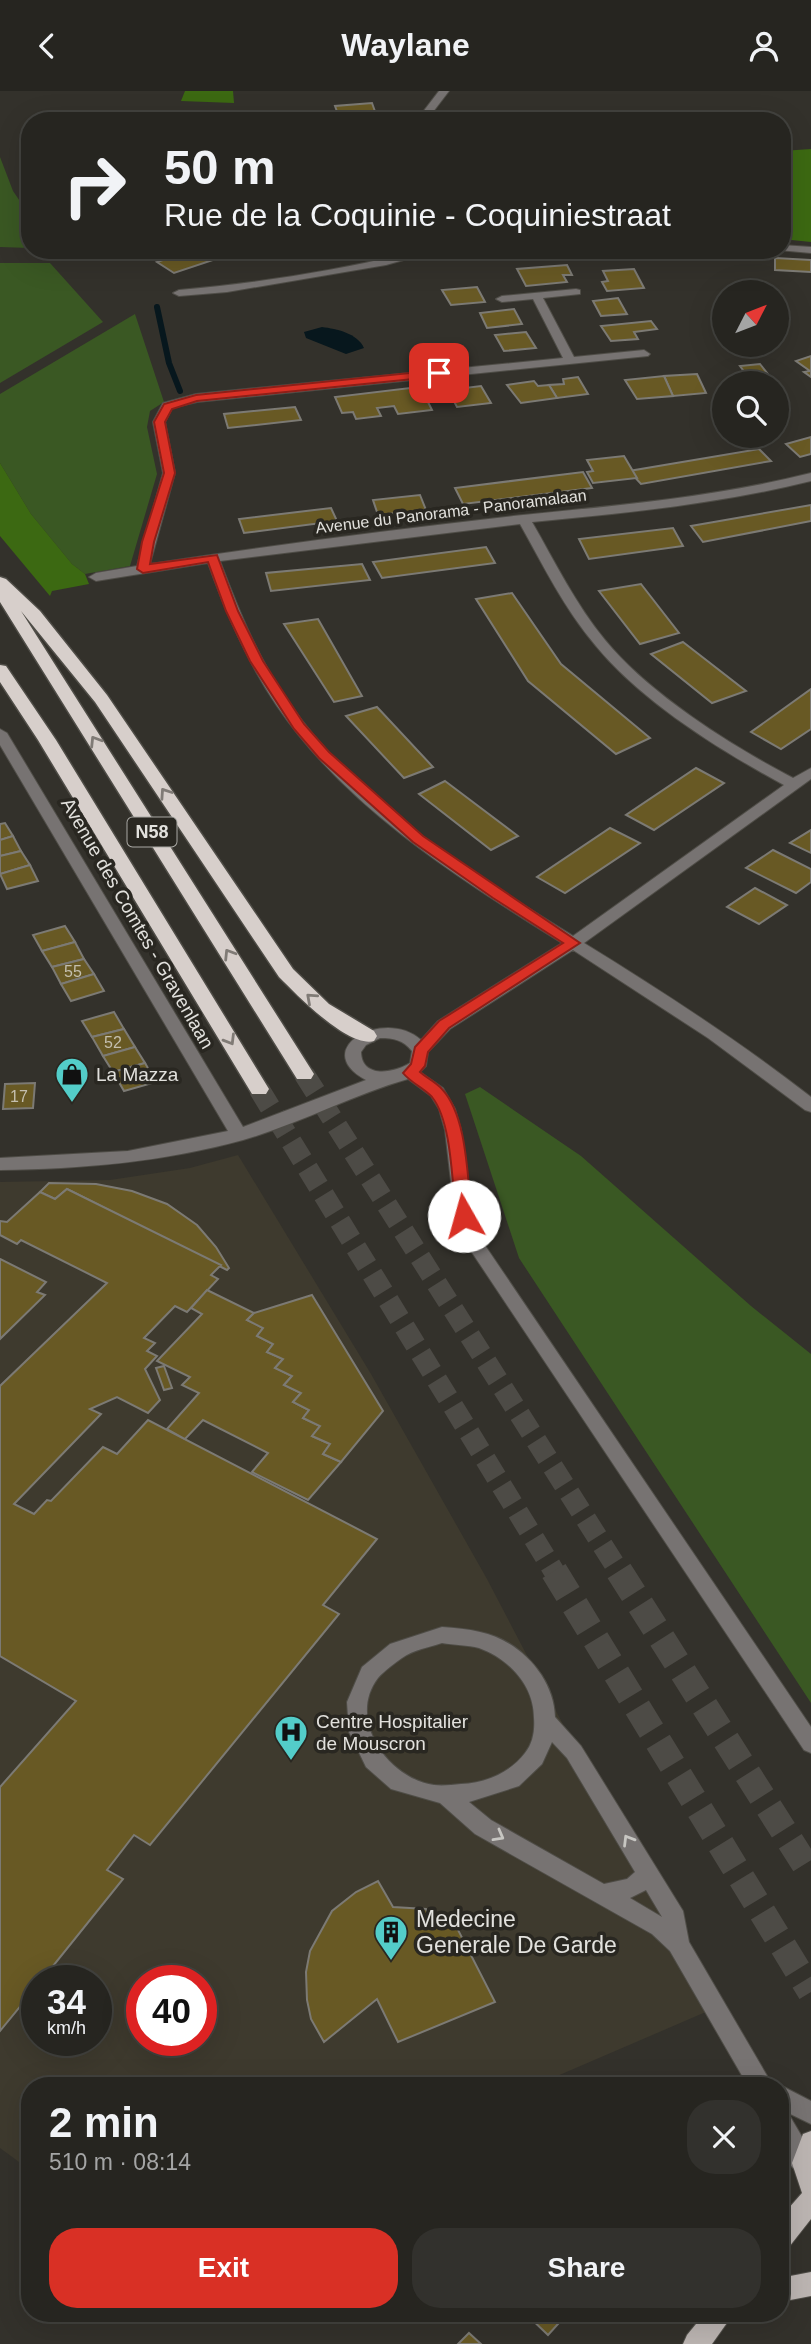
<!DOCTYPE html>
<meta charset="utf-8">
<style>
:root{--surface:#262520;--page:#32312d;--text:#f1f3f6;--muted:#a4a5a5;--line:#42423e;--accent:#d93025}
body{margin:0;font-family:Arial,sans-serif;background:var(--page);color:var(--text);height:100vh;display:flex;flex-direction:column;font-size:26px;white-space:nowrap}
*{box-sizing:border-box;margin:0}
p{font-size:23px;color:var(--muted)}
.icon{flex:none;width:38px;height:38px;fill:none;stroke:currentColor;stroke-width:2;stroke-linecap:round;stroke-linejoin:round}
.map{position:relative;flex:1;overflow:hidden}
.sheet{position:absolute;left:21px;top:1986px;width:768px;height:245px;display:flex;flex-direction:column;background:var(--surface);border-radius:28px;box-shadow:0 7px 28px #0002,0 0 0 2px var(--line)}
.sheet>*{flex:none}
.banner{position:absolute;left:21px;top:21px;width:770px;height:147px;border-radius:28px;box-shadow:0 7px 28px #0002,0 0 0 2px var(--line);background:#262520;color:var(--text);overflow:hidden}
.needle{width:46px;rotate:48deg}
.tools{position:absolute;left:712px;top:189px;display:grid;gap:14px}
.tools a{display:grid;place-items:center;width:77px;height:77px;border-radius:50%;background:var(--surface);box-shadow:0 7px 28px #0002,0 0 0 2px var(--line);font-size:35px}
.speed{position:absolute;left:21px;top:1874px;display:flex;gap:14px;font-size:35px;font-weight:700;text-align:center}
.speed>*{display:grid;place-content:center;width:91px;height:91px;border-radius:50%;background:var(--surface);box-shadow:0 7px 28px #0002,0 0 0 2px var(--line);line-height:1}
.speed small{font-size:18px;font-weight:400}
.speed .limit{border:10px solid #d22;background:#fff;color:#111}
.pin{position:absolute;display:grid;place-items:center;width:60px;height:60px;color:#fff;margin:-30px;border-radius:14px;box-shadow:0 4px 10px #0006}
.me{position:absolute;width:77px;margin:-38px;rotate:353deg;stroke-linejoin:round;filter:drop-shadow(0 0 5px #0008)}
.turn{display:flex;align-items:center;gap:24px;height:147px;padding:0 28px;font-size:32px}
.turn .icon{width:91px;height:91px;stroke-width:2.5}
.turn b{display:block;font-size:49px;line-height:60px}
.round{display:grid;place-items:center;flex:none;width:74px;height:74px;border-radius:28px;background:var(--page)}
.head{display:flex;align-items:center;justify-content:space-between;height:119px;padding:0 28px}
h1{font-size:42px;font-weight:700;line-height:52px}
.cta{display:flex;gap:14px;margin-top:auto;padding:14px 28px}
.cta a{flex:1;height:80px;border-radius:28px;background:var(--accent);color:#fff;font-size:28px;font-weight:700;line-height:80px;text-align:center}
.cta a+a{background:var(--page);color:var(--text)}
header{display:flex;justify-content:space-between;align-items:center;height:91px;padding:0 28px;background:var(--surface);font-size:32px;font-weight:700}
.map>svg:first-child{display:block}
.built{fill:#3e3a2e;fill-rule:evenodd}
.green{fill:#3a5823}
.forest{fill:#3c6912}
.water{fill:#07171d}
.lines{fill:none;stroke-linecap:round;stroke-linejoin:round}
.stream{stroke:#07171d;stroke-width:6}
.building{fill:#685924;stroke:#7c7a74;stroke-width:2}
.highway-tunnel-far1{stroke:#4d4b46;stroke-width:21;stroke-dasharray:21 10;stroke-linecap:butt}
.highway-tunnel{stroke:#4d4b46;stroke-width:27;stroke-dasharray:27 13;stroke-linecap:butt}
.minor-casing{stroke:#4f4d47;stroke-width:2}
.major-casing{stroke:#4f4d47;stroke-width:2}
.highway-casing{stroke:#4f4d47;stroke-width:3}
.minor{fill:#777372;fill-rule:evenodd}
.major{fill:#bcb5b2;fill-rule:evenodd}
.highway{fill:#d7cfcb;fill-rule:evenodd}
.oneway{stroke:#807b76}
.oneway2{stroke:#c7c6c2}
.route{fill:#d93025;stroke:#8d1f18;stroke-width:2}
.labels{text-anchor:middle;stroke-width:7;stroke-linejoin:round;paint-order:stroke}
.far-street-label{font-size:16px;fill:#e2e1dd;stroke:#292721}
.number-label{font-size:16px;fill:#c4bfaf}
.shield{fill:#292721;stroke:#aaa9a5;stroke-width:2}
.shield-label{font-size:18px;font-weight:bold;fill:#e2e1dd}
.street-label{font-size:19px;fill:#e2e1dd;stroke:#292721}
.poi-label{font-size:19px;fill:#e2e1dd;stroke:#292721;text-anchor:start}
.near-poi-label{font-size:23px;fill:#e2e1dd;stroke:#292721;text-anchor:start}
</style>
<header><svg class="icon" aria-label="back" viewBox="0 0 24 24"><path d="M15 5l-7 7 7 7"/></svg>Waylane<svg class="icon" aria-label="person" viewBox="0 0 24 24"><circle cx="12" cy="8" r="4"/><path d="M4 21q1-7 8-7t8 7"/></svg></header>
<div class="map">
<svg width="811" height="2253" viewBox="0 0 811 2253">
<rect width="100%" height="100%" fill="#33312b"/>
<path class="built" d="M238 1064 371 1283 487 1488 678 1853 715 1917 534 1995H30V2079L0 2057V1091L110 1089 190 1077ZM37 1890H96V1950H37ZM142 1890H201V1950H142Z"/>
<g class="green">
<polygon points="0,66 13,100 30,125 30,157 0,156"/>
<polygon points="0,172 50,172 103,231 0,292"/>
<polygon points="135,223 164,311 150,320 147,336 157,383 130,475 85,483 72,473 31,423 0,372 0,303"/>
<polygon points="480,996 581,1065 751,1215 811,1263 811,1612 519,1167 465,1003"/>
</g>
<g class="forest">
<polygon points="185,0 233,0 234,12 181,10"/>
<polygon points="811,58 811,151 782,148 782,60"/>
<polygon points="0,372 31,423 72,473 85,483 89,493 52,500 50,505 0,445"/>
</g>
<path class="water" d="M322 236C337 238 357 242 364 257L346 263 306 247 304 241Z"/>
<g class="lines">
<polyline class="stream" points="157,216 169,272 180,300"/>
</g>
<g class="building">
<polygon points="372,12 377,26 340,29 335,15"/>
<polygon points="192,159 207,159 219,167 174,182 157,171"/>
<polygon points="775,167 811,169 811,181 775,179"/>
<polygon points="567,174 572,184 563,184 567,191 526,195 517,178"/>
<polygon points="634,178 644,197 607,200 602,191 608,190 603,180"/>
<polygon points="477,196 485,211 451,214 442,199"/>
<polygon points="618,207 627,223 601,225 593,210"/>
<polygon points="514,218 522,233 487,237 480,222"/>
<polygon points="651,230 657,238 634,241 638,248 611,250 601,235"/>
<polygon points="526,241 536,257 504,260 495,244"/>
<polygon points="811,265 811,286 804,281 810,280 796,270"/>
<polygon points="760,273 775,292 753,292 740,275"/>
<polygon points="697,283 706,302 673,305 664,285"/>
<polygon points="664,285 673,305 637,308 625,289"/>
<polygon points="578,286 588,303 557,307 549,294 564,293 563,288"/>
<polygon points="534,290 538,295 549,294 557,307 521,312 507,294"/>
<polygon points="481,295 491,312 457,316 448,299"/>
<polygon points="410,297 415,306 425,305 432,319 398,323 394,315 377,317 381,325 356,328 353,321 342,322 335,306"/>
<polygon points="295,316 301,329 228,337 224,323"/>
<polygon points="811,346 811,363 800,366 786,353"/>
<polygon points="759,358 771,370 641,393 629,380"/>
<polygon points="624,365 637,387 593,392 587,381 593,380 587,369"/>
<polygon points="583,381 592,397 463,413 455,397"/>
<polygon points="420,404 426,419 378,424 373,409"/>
<polygon points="811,414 811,430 703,451 691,435"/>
<polygon points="331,417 337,430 244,442 239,428"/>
<polygon points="673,437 683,455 589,468 579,448"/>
<polygon points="486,456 495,472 382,487 373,471"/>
<polygon points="362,473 370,489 271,500 266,482"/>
<polygon points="641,493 679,542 640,553 599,500"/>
<polygon points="512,502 561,573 650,647 616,663 528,590 476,508"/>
<polygon points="318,528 362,605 334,611 284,533"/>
<polygon points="683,551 746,600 712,612 651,563"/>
<polygon points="811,598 811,638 781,658 751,641"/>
<polygon points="377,616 433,676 404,687 346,625"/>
<polygon points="696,677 724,692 654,739 626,724"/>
<polygon points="445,690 518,745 491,759 419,703"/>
<polygon points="5,732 13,745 0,749 0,733"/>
<polygon points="610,737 640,752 565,802 537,786"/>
<polygon points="811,739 811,762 790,752"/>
<polygon points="13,745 21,760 0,765 0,749"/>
<polygon points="773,759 811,778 811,791 796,802 746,777"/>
<polygon points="21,760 30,774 0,783 0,765"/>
<polygon points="30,774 38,790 7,798 0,783"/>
<polygon points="755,797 787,814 759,833 727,816"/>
<polygon points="65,835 75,851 42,860 33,844"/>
<polygon points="75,851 84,868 52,876 42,860"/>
<polygon points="84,868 94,883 61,893 52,876"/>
<polygon points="94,883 104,900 71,910 61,893"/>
<polygon points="114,921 124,938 92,946 82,930"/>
<polygon points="124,938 135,956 103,965 92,946"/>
<polygon points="135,956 145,972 113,981 103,965"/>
<polygon points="145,972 156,991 124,1000 113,981"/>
<polygon points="35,992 33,1017 3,1018 5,993"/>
<polygon points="49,1092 96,1093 132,1100 167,1113 197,1134 216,1156 229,1177 227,1179 67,1098 55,1108 40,1101"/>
<polygon points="67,1098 221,1174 211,1184 218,1188 187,1221 175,1215 144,1247 155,1252 147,1260 157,1265 145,1278 160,1309 148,1322 117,1306 90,1318 101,1323 14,1413 34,1423 47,1409 51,1410 103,1356 117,1363 148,1329 377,1448 323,1514 339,1523 150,1754 134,1744 107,1779 123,1788 41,1890 37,1890 37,1895 0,1940 0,1696 76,1610 0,1565 0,1295 107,1192 21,1149 17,1153 0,1144 0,1130 7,1131 40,1101 55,1108"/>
<polygon points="0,1168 46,1191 37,1201 45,1204 0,1248"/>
<polygon points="207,1199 254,1222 247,1229 263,1237 257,1245 273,1253 267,1261 283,1268 275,1277 292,1285 284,1294 301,1302 293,1311 309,1319 303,1327 320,1335 312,1345 330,1353 323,1363 341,1371 308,1409 252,1381 268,1362 203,1329 185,1348 167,1338 199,1302 182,1294 190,1286 157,1270 202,1223 191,1217"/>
<polygon points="312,1204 383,1320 341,1371 323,1363 330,1353 312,1345 320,1335 303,1327 309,1319 293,1311 301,1302 284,1294 292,1285 275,1277 283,1268 267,1261 273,1253 257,1245 263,1237 247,1229 254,1222"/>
<polygon points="164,1275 172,1297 164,1299 156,1277"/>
<polygon points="378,1790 393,1816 426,1818 433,1835 454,1831 495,1911 398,1951 377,1908 324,1951 311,1928 307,1909 306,1881 310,1860 332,1820 356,1801"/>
<polygon points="525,2222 568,2222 548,2244"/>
<polygon points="469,2242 481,2253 458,2253"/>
</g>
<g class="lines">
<g class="highway-tunnel-far1">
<polyline points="304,983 620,1482"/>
<polyline points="259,998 555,1482"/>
</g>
<g class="highway-tunnel">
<polyline points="554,1480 811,1901"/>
<polyline points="619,1480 811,1783"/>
</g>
<defs>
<g id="minor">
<polygon points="439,0 449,0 426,30 416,30"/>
<polygon points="782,154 811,156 811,162 778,159 782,159"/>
<path d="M420 159H439L386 174 227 201 179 205 173 202 179 199C259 192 342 179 420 159Z"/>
<path d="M576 198 580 199V203L543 207 574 266 644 259 650 263 648 265 197 311 172 317 165 331 175 382 150 473C273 454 398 438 523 424 620 414 716 406 811 382V390C719 413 626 422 532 431 555 471 576 514 605 549 649 603 732 655 793 687L811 677V688L584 852C662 900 739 950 811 1006V1021L805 1019 708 947 573 859 450 938 428 961 426 975 420 981 443 997 455 1018 461 1039 473 1125 482 1150 811 1636V1662L804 1659 465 1151 455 1125 445 1039 439 1018 431 1005 408 988C352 1004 299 1033 243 1049 163 1071 82 1078 0 1079V1067L128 1060 228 1040 0 654V638L7 642 243 1036 366 989C308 958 385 916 421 949L438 930 562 852C459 787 347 718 277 615 247 571 226 522 208 472L96 490 89 486 96 482 137 475 163 382 153 331 163 312 196 303 563 267 533 208 502 211 496 208 502 205ZM520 433C543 474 565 519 596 555 642 611 721 660 784 694L573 845C470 781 360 714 290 613 259 570 239 520 220 470ZM380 947C394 947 403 949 412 960L410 972C394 982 362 988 361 961L366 954Z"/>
<path d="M442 1536C455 1537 468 1538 480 1541 519 1549 554 1586 555 1626L581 1655 683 1820 689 1851 773 1995H748L670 1860 652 1843 475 1743 440 1712 391 1698 366 1676 349 1641 347 1611 362 1576 390 1553ZM442 1552C454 1554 468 1554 479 1557 509 1568 534 1594 534 1627 535 1639 533 1652 525 1662 510 1682 485 1692 461 1693 452 1694 442 1695 434 1694 389 1688 346 1629 378 1587 384 1580 395 1572 402 1567 413 1559 430 1556 442 1552ZM552 1651 567 1667 635 1781 627 1788 604 1793 491 1729 469 1711 519 1695 542 1673ZM646 1799 662 1826 630 1807Z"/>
<polygon points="780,1994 811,2010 811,2033 780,2018 780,1995 777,1995"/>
<path d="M780 2019 788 2022 811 2061V2081L804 2084C779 2074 780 2042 780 2019Z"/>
</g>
<g id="major">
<polygon points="811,2040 811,2128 789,2156 780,2159 780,2127 802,2102 792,2072 803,2043"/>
<polygon points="811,2181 811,2205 780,2211 780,2187"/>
<polygon points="705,2222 734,2222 712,2253 683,2253 687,2244"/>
</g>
<g id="highway">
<path d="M0 486 6 488 40 520 107 604 293 878 329 913 374 940 377 945 374 950C348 957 297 904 279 886L95 611 21 520 314 983 311 988H297L0 511Z"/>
<polygon points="0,574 6,575 56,649 269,998 266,1003 252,1003 38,649 0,591"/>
</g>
</defs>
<use href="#minor" class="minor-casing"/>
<use href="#major" class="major-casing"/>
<use href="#highway" class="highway-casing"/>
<use href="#minor" class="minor"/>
<use href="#major" class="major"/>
<use href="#highway" class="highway"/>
</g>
<defs><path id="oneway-chevron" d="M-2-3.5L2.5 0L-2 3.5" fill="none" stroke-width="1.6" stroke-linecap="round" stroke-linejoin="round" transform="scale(1.75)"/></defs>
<g class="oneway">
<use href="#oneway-chevron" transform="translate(95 650) rotate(-122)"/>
<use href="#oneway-chevron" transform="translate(165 702) rotate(-124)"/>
<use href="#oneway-chevron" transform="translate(229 863) rotate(-122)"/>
<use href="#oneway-chevron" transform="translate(311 907) rotate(-138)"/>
<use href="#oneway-chevron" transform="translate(230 949) rotate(59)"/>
</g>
<g class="oneway2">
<use href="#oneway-chevron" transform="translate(499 1745) rotate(29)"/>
<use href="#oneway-chevron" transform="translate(628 1749) rotate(-121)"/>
</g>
<path class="route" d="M439 279 444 282 443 285 197 310 172 318 165 331 175 382 154 451 150 473 217 464 238 520 263 570 304 633 329 661 423 745 580 852 449 937 428 961 425 975 420 981C427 987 436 991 442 998 468 1026 467 1088 472 1125L464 1131 456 1125C452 1093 452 1031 432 1006 424 997 411 992 403 982L411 973 415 956 439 930 563 852 493 807 413 751 319 667 294 638 250 570 226 520 208 471 143 482 137 478 142 451 164 382 154 331 164 313 196 304Z"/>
<defs>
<symbol id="shop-pin" viewBox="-11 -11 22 30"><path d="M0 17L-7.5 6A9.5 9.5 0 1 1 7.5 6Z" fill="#53cdc9" stroke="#292721"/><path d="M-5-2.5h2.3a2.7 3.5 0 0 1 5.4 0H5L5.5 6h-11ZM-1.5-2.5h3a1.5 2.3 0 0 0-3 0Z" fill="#111"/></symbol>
<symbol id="hospital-pin" viewBox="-11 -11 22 30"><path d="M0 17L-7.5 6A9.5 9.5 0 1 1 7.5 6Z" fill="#53cdc9" stroke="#292721"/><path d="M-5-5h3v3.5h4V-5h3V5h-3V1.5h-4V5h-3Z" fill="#111"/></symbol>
<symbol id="building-pin" viewBox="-11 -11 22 30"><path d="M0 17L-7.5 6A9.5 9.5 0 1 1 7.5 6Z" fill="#53cdc9" stroke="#292721"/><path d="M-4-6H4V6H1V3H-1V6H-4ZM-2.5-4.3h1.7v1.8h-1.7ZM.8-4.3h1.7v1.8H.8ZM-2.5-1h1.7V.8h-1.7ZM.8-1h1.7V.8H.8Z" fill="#111"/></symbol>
</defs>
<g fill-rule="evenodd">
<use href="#shop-pin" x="53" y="964" width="38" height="52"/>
<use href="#hospital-pin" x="272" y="1622" width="38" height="52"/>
<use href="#building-pin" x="372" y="1822" width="38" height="52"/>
</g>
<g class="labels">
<g class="far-street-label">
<text transform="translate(451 420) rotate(-7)" y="6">Avenue du Panorama - Panoramalaan</text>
</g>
<g class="number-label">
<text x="73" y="886">55</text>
<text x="113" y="957">52</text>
<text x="19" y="1011">17</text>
</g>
<rect class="shield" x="127.5" y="726.5" width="49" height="29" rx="5"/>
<g class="shield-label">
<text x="152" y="747">N58</text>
</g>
<g class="street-label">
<text transform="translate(138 832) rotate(60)" y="7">Avenue des Comtes - Gravenlaan</text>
</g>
<g class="poi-label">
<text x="96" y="990">La Mazza</text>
<text x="316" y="1637">Centre Hospitalier<tspan x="316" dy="22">de Mouscron</tspan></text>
</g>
<g class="near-poi-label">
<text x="416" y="1836">Medecine<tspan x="416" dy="26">Generale De Garde</tspan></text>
</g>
</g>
</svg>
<div class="tools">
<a><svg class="needle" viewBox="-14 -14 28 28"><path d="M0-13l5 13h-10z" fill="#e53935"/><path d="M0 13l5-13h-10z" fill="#a4a5a5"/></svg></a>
<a><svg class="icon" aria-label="search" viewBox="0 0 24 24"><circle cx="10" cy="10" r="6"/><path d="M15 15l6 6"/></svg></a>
</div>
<div class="speed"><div>34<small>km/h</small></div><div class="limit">40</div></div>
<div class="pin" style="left:439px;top:282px;background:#d93025"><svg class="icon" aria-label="arrive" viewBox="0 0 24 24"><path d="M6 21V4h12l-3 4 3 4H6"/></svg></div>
<svg class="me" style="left:464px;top:1125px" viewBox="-20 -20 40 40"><circle r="19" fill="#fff"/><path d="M0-13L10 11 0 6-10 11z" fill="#d93025"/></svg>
<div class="banner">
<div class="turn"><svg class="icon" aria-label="right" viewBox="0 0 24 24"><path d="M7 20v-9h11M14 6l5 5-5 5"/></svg><div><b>50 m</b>Rue de la Coquinie - Coquiniestraat</div></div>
</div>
<section class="sheet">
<div class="head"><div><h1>2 min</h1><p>510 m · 08:14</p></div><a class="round"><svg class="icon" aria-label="close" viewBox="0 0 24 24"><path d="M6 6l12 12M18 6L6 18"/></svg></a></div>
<div class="cta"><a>Exit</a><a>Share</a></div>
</section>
</div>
